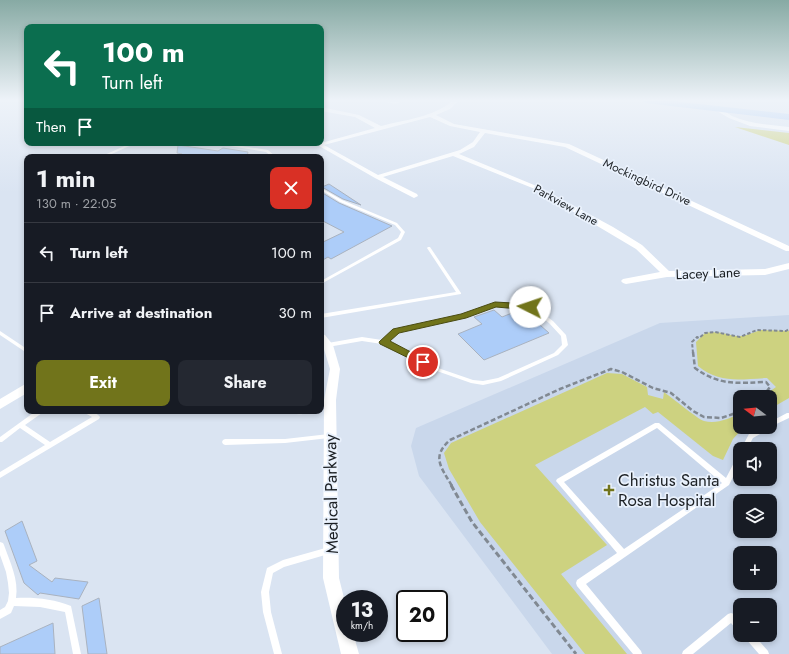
<!DOCTYPE html>
<meta charset="utf-8">
<style>
:root{--surface:#171b24;--page:#242831;--text:#f1f3f6;--muted:#9ea1a6;--line:#363941;--accent:#71741b}
body{margin:0;font-family:Jost,sans-serif;background:var(--page);color:var(--text);height:100vh;display:flex;flex-direction:column;font-size:15px;white-space:nowrap}
*{box-sizing:border-box;margin:0}
p{font-size:13px;color:var(--muted)}
.icon{flex:none;width:22px;height:22px;fill:none;stroke:currentColor;stroke-width:2;stroke-linecap:round;stroke-linejoin:round}
.map{position:relative;flex:1;overflow:hidden}
.drawer{position:absolute;left:24px;top:154px;width:300px;height:260px;display:flex;flex-direction:column;background:var(--surface);border-radius:8px;box-shadow:0 2px 6px #0003}
.drawer>*{flex:none}
.guide{position:absolute;left:24px;top:24px;width:300px;height:122px;border-radius:8px;box-shadow:0 2px 6px #0003;background:#0b6e4f;color:#fff;overflow:hidden}
.needle{width:26px;rotate:286deg}
.controls{position:absolute;left:733px;top:390px;display:grid;gap:8px}
.controls a{display:grid;place-items:center;width:44px;height:44px;border-radius:8px;background:var(--surface);box-shadow:0 2px 6px #0003;font-size:20px}
.speed{position:absolute;left:336px;top:590px;display:flex;gap:8px;font-size:20px;font-weight:700;text-align:center}
.speed>*{display:grid;place-content:center;width:52px;height:52px;border-radius:50%;background:var(--surface);box-shadow:0 2px 6px #0003;line-height:1}
.speed small{font-size:10px;font-weight:400}
.speed .limit{border:2px solid #111;border-radius:6px;background:#fff;color:#111}
.pin{position:absolute;display:grid;place-items:center;width:34px;height:34px;color:#fff;margin:-17px;border:2px solid #fff;border-radius:50%;box-shadow:0 1px 4px #0007}
.me{position:absolute;width:44px;margin:-22px;rotate:274deg;stroke-linejoin:round;filter:drop-shadow(0 0 3px #0008)}
.turn{display:flex;align-items:center;gap:14px;height:84px;padding:0 12px;font-size:18px}
.turn .icon{width:52px;height:52px;stroke-width:2.5}
.turn b{display:block;font-size:28px;line-height:34px}
.then{display:flex;align-items:center;height:38px;padding:0 12px;background:#0003;gap:8px;font-size:15px}
.round{display:grid;place-items:center;flex:none;width:42px;height:42px;border-radius:8px;background:var(--page)}
.head{display:flex;align-items:center;justify-content:space-between;height:68px;padding:0 12px}
h1{font-size:24px;font-weight:700;line-height:30px}
.primary-button{display:flex;gap:8px;margin-top:auto;padding:8px 12px}
.primary-button a{flex:1;height:46px;border-radius:8px;background:var(--accent);color:#fff;font-size:16px;font-weight:700;line-height:46px;text-align:center}
.primary-button a+a{background:var(--page);color:var(--text)}
ul{padding:0;list-style:none}
li{display:flex;align-items:center;gap:12px;height:60px;padding:0 12px;border-top:1px solid var(--line)}
li div{flex:1}
li b{display:block;font-size:15px}
li em{font-style:normal}
.map>svg:first-child{display:block}
.built{fill:#c9d7eb;fill-rule:evenodd}
.green{fill:#cdd280}
.building{fill:#adcdf9;stroke:#a9b2bf}
.lines{fill:none;stroke-linecap:round;stroke-linejoin:round}
.path-far2{stroke:#818992;stroke-width:2;stroke-dasharray:3.5 2;stroke-linecap:butt}
.path-far1{stroke:#818992;stroke-width:2.5;stroke-dasharray:5 2.5;stroke-linecap:butt}
.path{stroke:#818992;stroke-width:3;stroke-dasharray:6 3;stroke-linecap:butt}
.service{fill:#fff;fill-rule:evenodd}
.minor{fill:#fff;fill-rule:evenodd}
.primary{fill:#a5c8f7;fill-rule:evenodd}
.route{fill:#71741b;stroke:#494b12}
.poi-dot{fill:#71741b;stroke:#e9f1fc;stroke-width:1.5}
.labels{text-anchor:middle;stroke-width:3.5;stroke-linejoin:round;paint-order:stroke}
.far-street-label{font-size:12px;fill:#1c2024;stroke:#e9f1fc}
.street-label{font-size:14px;fill:#1c2024;stroke:#e9f1fc}
.near-poi-label{font-size:17px;fill:#1c2024;stroke:#e9f1fc;text-anchor:start}
.near-street-label{font-size:17px;fill:#1c2024;stroke:#e9f1fc}
</style>
<div class="map">
<svg width="789" height="654" viewBox="0 0 789 654">
<rect width="100%" height="100%" fill="#dae4f2"/>
<path class="built" d="M789 315V654H552L419 476 411 446 416 428 660 323ZM740 397H770V427H740ZM740 449H770V479H740ZM740 501H770V531H740ZM740 553H770V583H740ZM740 605H770V635H740Z"/>
<g class="green">
<polygon points="735,127 789,133 789,145"/>
<path d="M761 330 789 331V398L770 409V397H762L776 387 767 378C740 379 720 384 698 366L696 342 705 333C720 331 723 334 736 336 744 337 754 332 761 330Z"/>
<path d="M607 373 622 374 647 387 648 395 663 399 664 392C671 397 699 420 704 421 717 424 729 419 740 413V427H744L733 439 723 460 713 456 658 412 653 414 645 407 535 465 607 545 561 574 627 654H585L480 522 449 469 444 453 451 443Z"/>
</g>
<g class="building">
<polygon points="178,145 218,151 223,148 248,152 247,157 177,157 182,154 177,153"/>
<polygon points="329,184 361,205 343,199 322,187"/>
<polygon points="321,192 339,203 392,226 331,259 328,257 321,261 321,243 344,232 321,220"/>
<polygon points="522,309 549,333 484,360 458,334 482,324 474,317 494,310 502,317"/>
<polygon points="22,521 37,561 29,565 52,582 55,578 88,582 79,599 40,593 38,595 24,583 5,531"/>
<polygon points="99,598 107,654 88,654 82,606"/>
<polygon points="53,623 55,654 0,654 0,647"/>
</g>
<g class="lines">
<polyline class="path-far2" points="693,353 692,342 697,337 699,338 705,333 715,332 740,337 757,330 786,331 789,329"/>
<g class="path-far1">
<path d="M693 352 695 368C719 386 738 383 766 382L770 387 767 391 753 397"/>
<path d="M452 486C441 467 431 457 450 440L560 389 611 369 622 372 653 388 671 393 693 411 704 417 721 418 733 414 740 408"/>
</g>
<polyline class="path" points="451,485 472,522 576,654"/>
<g class="service">
<polygon points="381,101 396,102 402,101 396,104"/>
<polygon points="131,143 136,143 105,157 100,157"/>
<polygon points="215,143 223,143 268,150 276,157 272,157 266,152 217,144"/>
<polygon points="321,188 342,200 397,223 405,232 401,240 321,284 321,281 398,238 401,232 395,225 340,202 321,190"/>
<polygon points="428,247 430,247 461,293 461,294 321,318 321,314 456,292 427,248"/>
<path d="M495 304 532 306 553 321 566 335 568 345 558 355 501 381 483 385 471 383 434 370 382 344 362 341 328 347 325 345 328 343 362 337 382 340 394 330 462 315ZM495 306 529 308 549 323 561 336 562 345 554 353 498 378 483 381 473 380 438 368 387 342 398 332 465 317Z"/>
<polygon points="0,331 27,349 27,353 0,335"/>
<path d="M36 411H43L42 413 25 425 50 442 92 417 85 413 84 411C90 411 96 412 100 417L99 419 0 478V472L45 445 20 428 2 442H0V437Z"/>
<path d="M291 411H309L308 413C303 414 294 416 291 411Z"/>
<polygon points="787,413 789,413 789,418 770,427 769,429 753,438 747,449 741,449 749,434 762,427 770,427 770,422"/>
<path d="M655 423H659L726 478 738 455 740 454V463L729 485 586 584 641 651 642 654H633L577 586 576 583 577 580 617 553 556 481 557 479ZM657 428 722 483 624 549 564 482Z"/>
<polygon points="329,434 331,434 332,436 331,438 329,438 285,443 225,445 223,444 222,442 223,440 225,439 285,439"/>
<path d="M0 542 3 543 4 545C10 562 19 580 16 598 34 597 54 599 71 606L81 654H73L65 612 40 607 14 606 11 613 0 619V610L5 607 8 601 9 593 8 583 6 572 0 555Z"/>
<polygon points="329,547 332,549 333,551 332,553 284,567 273,573 269,592 271,612 282,654 274,654 263,612 261,592 267,568 283,560"/>
<polygon points="731,613 734,614 740,621 740,631 737,630 731,623 693,654 682,654 683,651 728,614"/>
<polygon points="744,635 754,635 768,651 769,654 759,654 745,638"/>
</g>
<g class="minor">
<path d="M452 101H458L450 109 436 115 454 124 569 144 789 246V251H786L565 147 485 133 474 147 459 154 539 187 613 227 642 245 669 271 765 269 789 263V269L765 275 667 277 626 284 623 283 621 281 623 279 660 272 636 249 535 189 453 156 383 177 417 194 418 196 414 198 375 178 314 143H321L375 128 355 117 321 111V107L359 115 381 126C404 120 434 117 452 101ZM430 117 450 126 480 132 473 142 460 150 378 175 324 145Z"/>
<path d="M715 108C721 108 727 113 732 116 750 124 769 125 789 127V131L750 126 729 118 715 110Z"/>
<polygon points="321,334 325,335 333,345 340,369 336,400 339,578 345,602 345,633 353,633 359,654 341,654 323,578 324,400 330,369 323,346 321,344"/>
<polygon points="27,383 27,393 0,409 0,399"/>
</g>
<polygon class="primary" points="642,101 672,101 789,114 789,120 646,103"/>
</g>
<linearGradient id="sky" x2="0" y2="1"><stop stop-color="#87aaa4"/><stop offset="0.52" stop-color="#eef3f9"/><stop offset="1" stop-color="#eef3f9" stop-opacity="0"/></linearGradient>
<rect width="789" height="193" fill="url(#sky)"/>
<polygon class="route" points="495,302 530,304 535,307 530,310 496,307 466,318 399,333 390,341 426,360 427,362 426,364 423,365 380,344 379,342 393,329 461,314"/>
<path class="poi-dot" d="M607 484h4v4h4v4h-4v4h-4v-4h-4v-4h4z"/>
<g class="labels">
<g class="far-street-label">
<text transform="translate(647 182) rotate(25)" y="4">Mockingbird Drive</text>
<text transform="translate(566 205) rotate(29)" y="4">Parkview Lane</text>
</g>
<g class="street-label">
<text transform="translate(708 273) rotate(-2)" y="5">Lacey Lane</text>
</g>
<g class="near-poi-label">
<text x="618" y="486">Christus Santa<tspan x="618" dy="20">Rosa Hospital</tspan></text>
</g>
<g class="near-street-label">
<text transform="translate(331 494) rotate(-91)" y="6">Medical Parkway</text>
</g>
</g>
</svg>
<div class="controls">
<a><svg class="needle" viewBox="-14 -14 28 28"><path d="M0-13l5 13h-10z" fill="#e53935"/><path d="M0 13l5-13h-10z" fill="#9ea1a6"/></svg></a>
<a><svg class="icon" aria-label="sound" viewBox="0 0 24 24"><path d="M4 9h4l5-4v14l-5-4H4zM17 9q2 3 0 6"/></svg></a>
<a><svg class="icon" aria-label="layers" viewBox="0 0 24 24"><path d="M12 4l9 5-9 5-9-5zM3 14l9 5 9-5"/></svg></a>
<a>+</a>
<a>−</a>
</div>
<div class="speed"><div>13<small>km/h</small></div><div class="limit">20</div></div>
<div class="pin" style="left:423px;top:362px;background:#d93025"><svg class="icon" aria-label="arrive" viewBox="0 0 24 24"><path d="M6 21V4h12l-3 4 3 4H6"/></svg></div>
<svg class="me" style="left:530px;top:307px" viewBox="-20 -20 40 40"><circle r="19" fill="#fff"/><path d="M0-13L10 11 0 6-10 11z" fill="#71741b"/></svg>
<div class="guide">
<div class="turn"><svg class="icon" aria-label="left" viewBox="0 0 24 24"><path d="M17 20v-9H6M10 6l-5 5 5 5"/></svg><div><b>100 m</b>Turn left</div></div>
<div class="then">Then<svg class="icon" aria-label="arrive" viewBox="0 0 24 24"><path d="M6 21V4h12l-3 4 3 4H6"/></svg></div>
</div>
<section class="drawer">
<div class="head"><div><h1>1 min</h1><p>130 m · 22:05</p></div><a class="round" style="background:#d93025;color:#fff"><svg class="icon" aria-label="close" viewBox="0 0 24 24"><path d="M6 6l12 12M18 6L6 18"/></svg></a></div>
<ul>
<li><svg class="icon" aria-label="left" viewBox="0 0 24 24"><path d="M17 20v-9H6M10 6l-5 5 5 5"/></svg><div><b>Turn left</b></div><em>100 m</em></li>
<li><svg class="icon" aria-label="arrive" viewBox="0 0 24 24"><path d="M6 21V4h12l-3 4 3 4H6"/></svg><div><b>Arrive at destination</b></div><em>30 m</em></li>
</ul>
<div class="primary-button"><a>Exit</a><a>Share</a></div>
</section>
</div>
